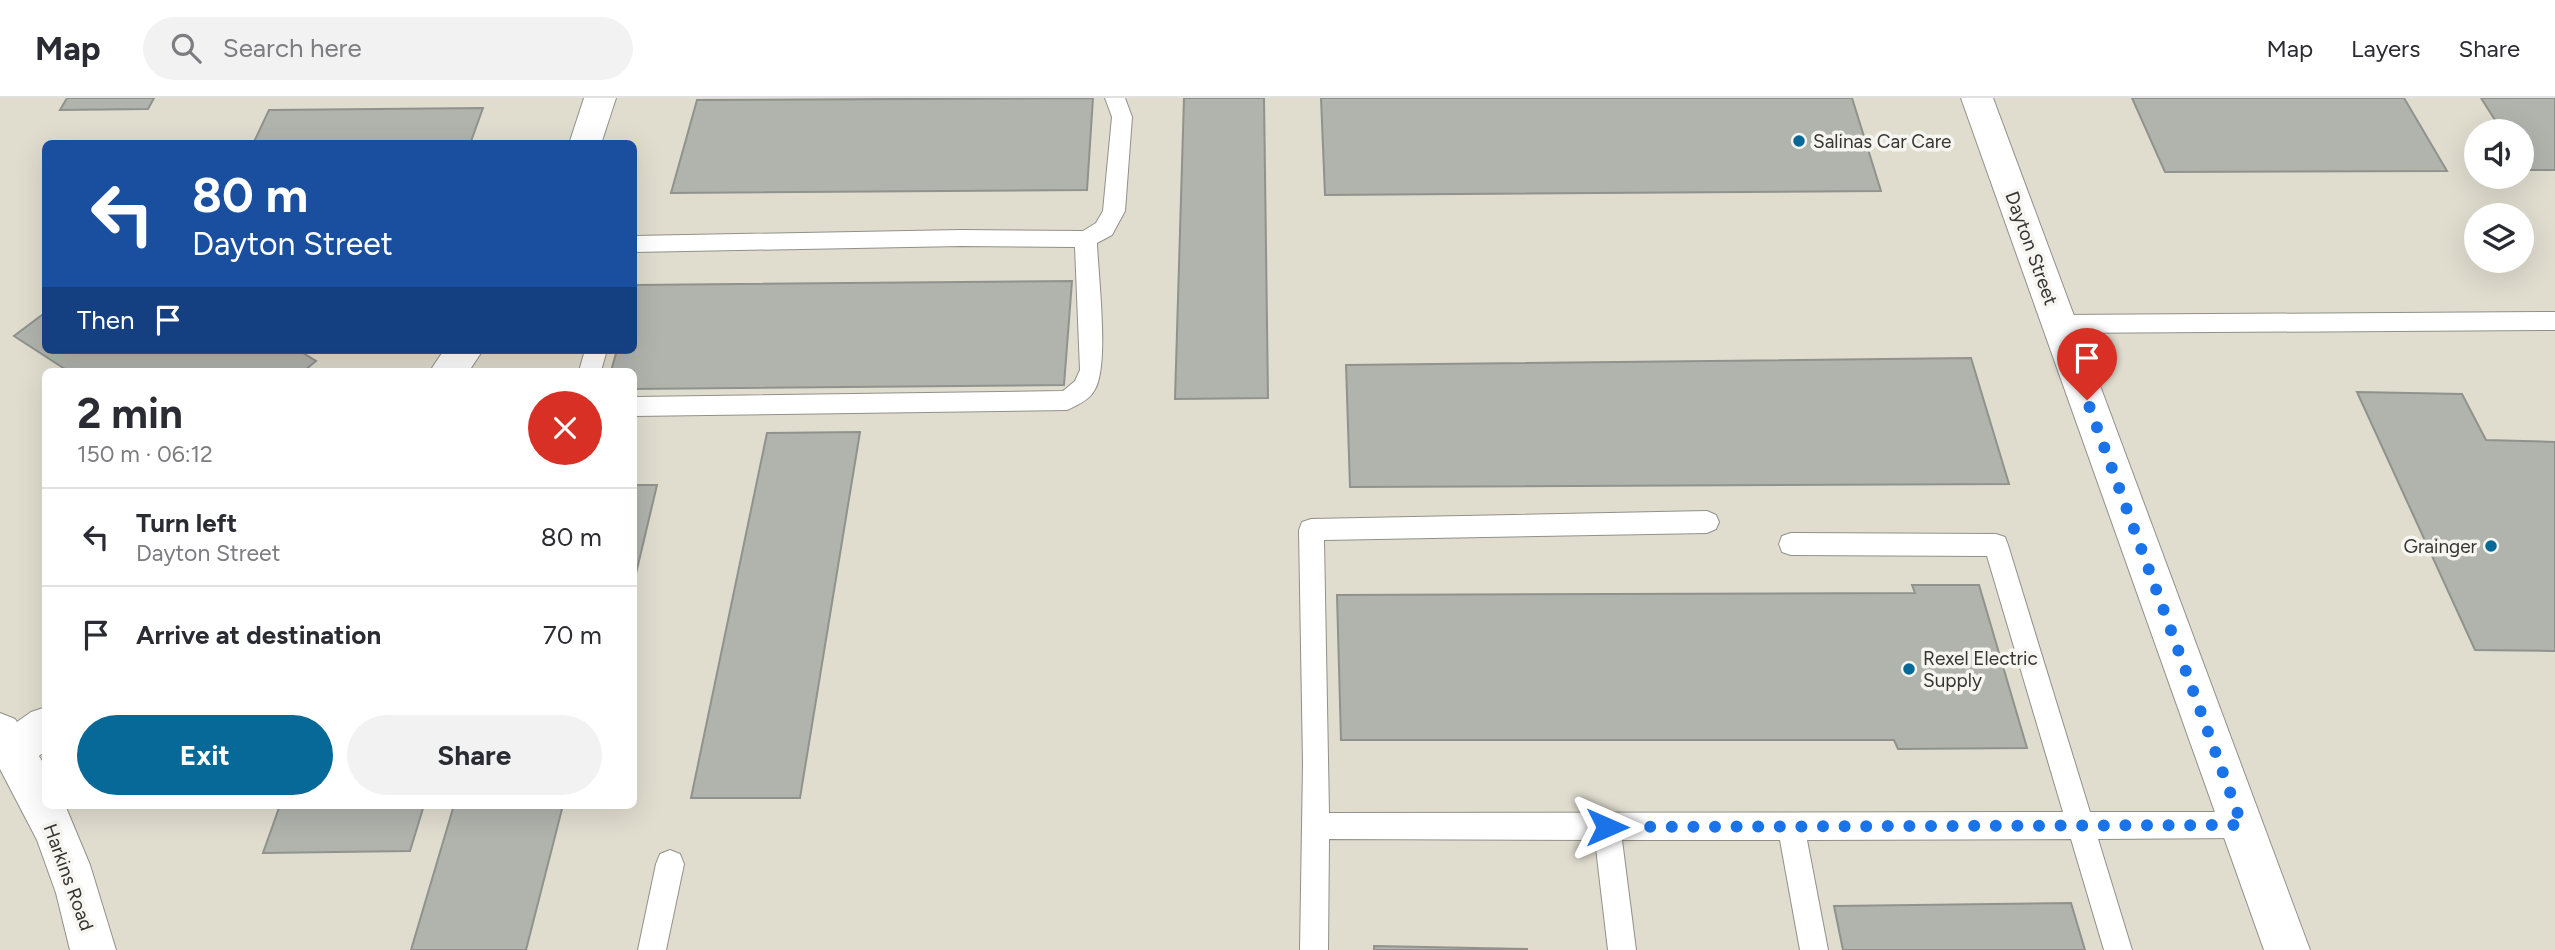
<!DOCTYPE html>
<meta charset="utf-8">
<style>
:root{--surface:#fff;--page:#f2f2f3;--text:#2b2b33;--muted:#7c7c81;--line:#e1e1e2;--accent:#076998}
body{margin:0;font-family:Figtree,sans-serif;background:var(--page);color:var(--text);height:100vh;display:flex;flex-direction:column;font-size:26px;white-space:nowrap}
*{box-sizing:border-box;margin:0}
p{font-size:23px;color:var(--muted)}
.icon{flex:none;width:38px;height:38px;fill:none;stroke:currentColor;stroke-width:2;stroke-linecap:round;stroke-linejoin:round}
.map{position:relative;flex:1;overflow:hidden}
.panel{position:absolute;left:42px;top:270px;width:595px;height:441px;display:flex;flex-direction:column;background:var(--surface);border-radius:10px;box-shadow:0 7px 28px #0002}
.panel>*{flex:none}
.hud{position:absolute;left:42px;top:42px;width:595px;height:214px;border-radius:10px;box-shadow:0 7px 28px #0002;background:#1a4fa0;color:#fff;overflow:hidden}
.buttons{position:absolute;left:2464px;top:21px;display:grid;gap:14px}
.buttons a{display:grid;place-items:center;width:70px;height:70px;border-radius:50%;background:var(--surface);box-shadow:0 7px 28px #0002;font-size:35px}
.pin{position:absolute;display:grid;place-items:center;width:60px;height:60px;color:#fff;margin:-72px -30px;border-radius:50% 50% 50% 0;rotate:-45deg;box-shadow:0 0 7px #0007}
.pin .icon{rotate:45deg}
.me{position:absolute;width:77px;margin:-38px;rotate:90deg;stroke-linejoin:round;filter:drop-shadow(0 0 5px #0008)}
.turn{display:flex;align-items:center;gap:24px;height:147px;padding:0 35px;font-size:32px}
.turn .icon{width:91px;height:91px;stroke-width:2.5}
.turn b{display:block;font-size:49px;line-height:60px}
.then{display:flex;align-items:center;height:66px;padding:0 35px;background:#0003;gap:14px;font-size:26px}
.round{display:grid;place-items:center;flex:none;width:74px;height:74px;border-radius:37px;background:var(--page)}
.head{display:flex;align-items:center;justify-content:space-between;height:119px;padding:0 35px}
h1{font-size:42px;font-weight:700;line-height:52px}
.primary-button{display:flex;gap:14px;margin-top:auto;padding:14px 35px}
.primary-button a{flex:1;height:80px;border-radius:42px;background:var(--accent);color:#fff;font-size:28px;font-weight:700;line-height:80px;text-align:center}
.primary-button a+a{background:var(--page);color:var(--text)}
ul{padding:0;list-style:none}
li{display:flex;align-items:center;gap:21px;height:98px;padding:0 35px;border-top:2px solid var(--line)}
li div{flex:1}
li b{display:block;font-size:26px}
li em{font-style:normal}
header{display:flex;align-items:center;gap:42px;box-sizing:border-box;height:98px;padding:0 35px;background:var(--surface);border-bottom:2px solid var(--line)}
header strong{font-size:33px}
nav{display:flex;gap:38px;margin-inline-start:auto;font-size:24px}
.search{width:490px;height:63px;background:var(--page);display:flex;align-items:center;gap:18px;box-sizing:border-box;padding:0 24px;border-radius:38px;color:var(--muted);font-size:26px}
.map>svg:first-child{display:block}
.built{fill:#e0ddcf;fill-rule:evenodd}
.building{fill:#b1b3ad;stroke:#90928d;stroke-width:2}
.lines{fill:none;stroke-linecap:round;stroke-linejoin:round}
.lane-casing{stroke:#91908a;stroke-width:2}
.street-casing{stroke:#91908a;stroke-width:2}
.secondary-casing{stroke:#91908a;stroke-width:2}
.lane{fill:#fff;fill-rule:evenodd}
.street{fill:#fff;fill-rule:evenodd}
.secondary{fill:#fff;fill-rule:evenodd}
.route{stroke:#1a73e8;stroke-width:12;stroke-dasharray:0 21.6}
.poi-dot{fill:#076998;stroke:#f6f5ef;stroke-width:2.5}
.labels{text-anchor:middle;stroke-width:7;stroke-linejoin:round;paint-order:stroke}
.poi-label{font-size:19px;fill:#363533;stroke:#f6f5ef;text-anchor:start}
.street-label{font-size:19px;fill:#363533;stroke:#f6f5ef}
</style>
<header>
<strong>Map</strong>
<div class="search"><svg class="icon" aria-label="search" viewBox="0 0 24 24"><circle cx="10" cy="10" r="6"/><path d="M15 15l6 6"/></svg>Search here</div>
<nav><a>Map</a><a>Layers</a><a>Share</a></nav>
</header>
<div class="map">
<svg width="2555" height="852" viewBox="0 0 2555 852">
<rect width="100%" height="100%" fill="#e9e7e1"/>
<path class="built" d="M0 0H2555V852H0ZM2476 33H2522V79H2476ZM46 46H634V252H46ZM2476 117H2522V163H2476ZM46 273H634V707H46Z"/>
<g class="building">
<polygon points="67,0 154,0 148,11 60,12"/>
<polygon points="1093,0 1087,92 671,95 697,2"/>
<polygon points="1184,0 1264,0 1268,300 1175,301"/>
<polygon points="1321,0 1852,0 1881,93 1325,97"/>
<polygon points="2132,0 2404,0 2447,73 2165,74"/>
<polygon points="2481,0 2555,0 2555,72 2527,72 2522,64 2522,33 2502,33"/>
<polygon points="483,10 470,46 253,46 269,12"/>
<polygon points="1072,183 1064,287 634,291 634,273 611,273 617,252 634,252 635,187"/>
<polygon points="46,214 46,252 298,252 316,263 304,273 68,273 14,238"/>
<polygon points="1971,260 2009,386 1350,389 1346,267"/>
<polygon points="2357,294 2462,296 2486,342 2555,344 2555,553 2475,552"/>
<polygon points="860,334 800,700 691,700 767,335"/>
<polygon points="634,387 657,387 634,484"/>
<polygon points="1912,487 1979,487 2027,650 1898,651 1894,642 1341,642 1337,497 1915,495"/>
<polygon points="280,707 424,707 410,753 263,755"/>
<polygon points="454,707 563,707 526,852 411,852"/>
<polygon points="2071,805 2085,852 1843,852 1834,808"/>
<polygon points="1374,848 1527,851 1527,852 1374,852"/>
</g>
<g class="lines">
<defs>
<g id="lane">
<path d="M1105 0H1125L1132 19 1125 113 1112 137 1097 145C1098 177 1110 270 1094 293 1089 302 1076 308 1067 312L634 318V299L1063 293 1075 283 1080 272 1075 149 961 148 634 154V138L961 132 1083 133 1096 125 1103 113 1112 19Z"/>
<polygon points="2555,214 2555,232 2059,235 2051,232 2048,226 2051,220 2059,217"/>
<polygon points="585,252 607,252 601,273 579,273"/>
<polygon points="1707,413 1716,417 1719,424 1716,431 1707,435 1324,442 1329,715 2063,714 1987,458 1791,457 1782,454 1779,446 1782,438 1791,435 1996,436 2005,439 2008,447 2090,714 2242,714 2252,717 2256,727 2252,737 2242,740 2098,741 2132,852 2104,852 2071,741 1807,742 1828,852 1800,852 1780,742 1622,742 1636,852 1608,852 1595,742 1329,741 1328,852 1300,852 1303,666 1299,432 1302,424 1311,421"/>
<polygon points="670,752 680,756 684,766 666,852 638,852 656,766 660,756"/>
</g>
<g id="street">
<polygon points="584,0 616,0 601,46 569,46"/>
<polygon points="1961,0 1993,0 2310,852 2264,852"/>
<polygon points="444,252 483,252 469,273 430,273"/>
<polygon points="46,609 46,653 27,666 12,672 0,667 0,636 31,614"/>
</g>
<polygon id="secondary" points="0,615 15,621 46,669 46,707 65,707 90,767 116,852 70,852 56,795 37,742 0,671"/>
</defs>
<use href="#lane" class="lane-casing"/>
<use href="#street" class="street-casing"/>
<use href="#secondary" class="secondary-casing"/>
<use href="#lane" class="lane"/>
<use href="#street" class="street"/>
<use href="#secondary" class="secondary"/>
</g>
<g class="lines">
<polyline class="route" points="1607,729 2242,727 2087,302"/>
</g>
<g class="poi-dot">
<circle cx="1799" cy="43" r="7"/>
<circle cx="2491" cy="448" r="7"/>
<circle cx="1909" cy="571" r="7"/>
</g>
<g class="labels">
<g class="poi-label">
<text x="1813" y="50">Salinas Car Care</text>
<text x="2477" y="455" text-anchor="end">Grainger</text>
<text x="1923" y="567">Rexel Electric<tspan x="1923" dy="22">Supply</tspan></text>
</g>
<g class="street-label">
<text transform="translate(2032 150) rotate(70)" y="7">Dayton Street</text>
<text transform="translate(69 779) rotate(70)" y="7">Harkins Road</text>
</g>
</g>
</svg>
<div class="buttons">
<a><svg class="icon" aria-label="sound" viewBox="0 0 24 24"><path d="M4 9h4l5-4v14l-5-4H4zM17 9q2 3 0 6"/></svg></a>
<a><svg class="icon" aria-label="layers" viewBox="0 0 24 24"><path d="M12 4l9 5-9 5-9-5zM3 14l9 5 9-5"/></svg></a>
</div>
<div class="pin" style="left:2087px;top:302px;background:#d93025"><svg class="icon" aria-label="arrive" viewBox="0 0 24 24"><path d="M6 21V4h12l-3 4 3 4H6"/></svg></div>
<svg class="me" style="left:1607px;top:729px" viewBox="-20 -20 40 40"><path d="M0-17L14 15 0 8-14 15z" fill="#1a73e8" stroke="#fff" stroke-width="4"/></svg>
<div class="hud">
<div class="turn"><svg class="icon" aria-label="left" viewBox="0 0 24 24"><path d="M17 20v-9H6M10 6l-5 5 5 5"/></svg><div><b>80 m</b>Dayton Street</div></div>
<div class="then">Then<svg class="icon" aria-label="arrive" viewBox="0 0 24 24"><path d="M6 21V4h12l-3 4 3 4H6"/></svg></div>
</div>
<section class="panel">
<div class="head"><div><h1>2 min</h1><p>150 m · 06:12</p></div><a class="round" style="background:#d93025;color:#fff"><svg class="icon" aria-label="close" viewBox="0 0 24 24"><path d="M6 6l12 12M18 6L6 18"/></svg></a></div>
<ul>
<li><svg class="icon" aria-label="left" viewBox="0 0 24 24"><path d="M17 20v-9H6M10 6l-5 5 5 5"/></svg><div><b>Turn left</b><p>Dayton Street</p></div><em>80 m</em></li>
<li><svg class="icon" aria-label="arrive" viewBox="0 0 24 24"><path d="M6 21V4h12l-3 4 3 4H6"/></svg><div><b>Arrive at destination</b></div><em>70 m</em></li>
</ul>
<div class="primary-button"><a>Exit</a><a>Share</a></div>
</section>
</div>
